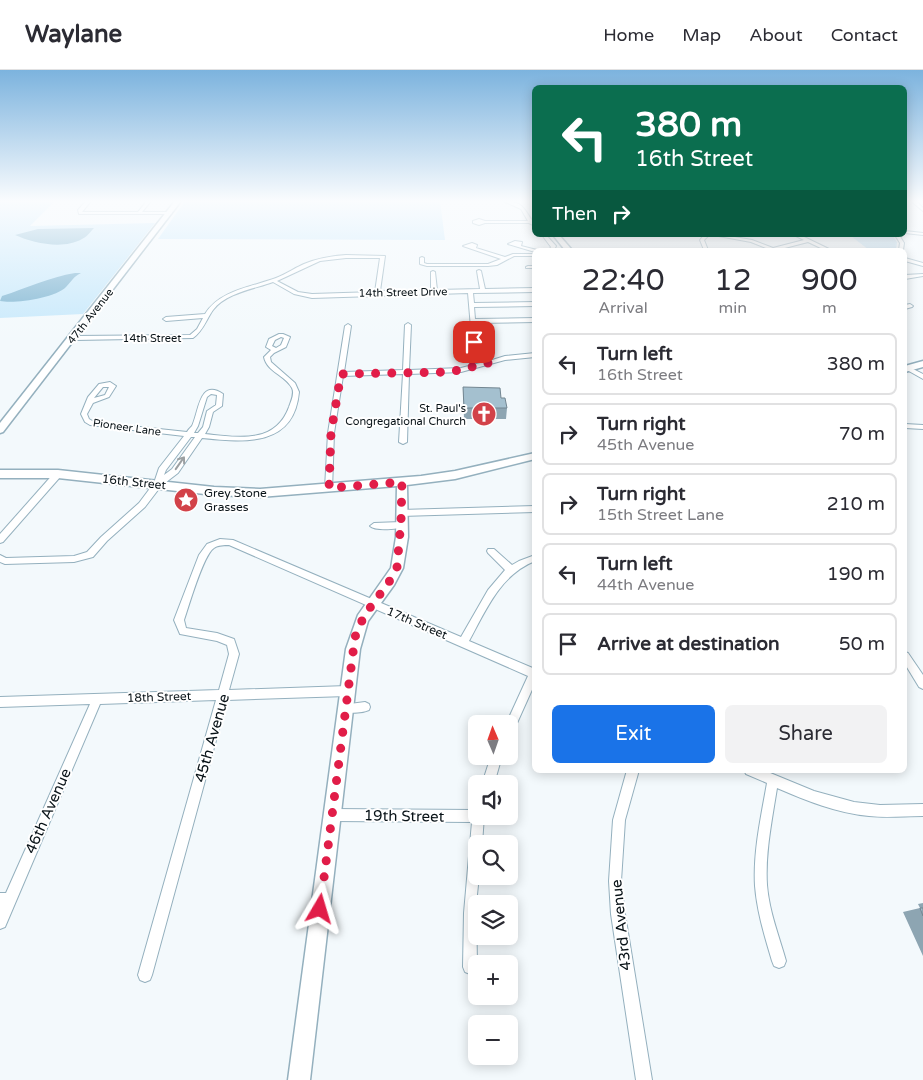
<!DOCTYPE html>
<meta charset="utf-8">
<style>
:root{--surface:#fff;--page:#f2f2f3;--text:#2b2b33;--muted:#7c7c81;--line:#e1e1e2;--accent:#1a73e8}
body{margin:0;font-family:"Varela Round",sans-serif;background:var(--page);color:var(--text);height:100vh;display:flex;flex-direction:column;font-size:19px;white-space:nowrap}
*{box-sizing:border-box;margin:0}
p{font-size:16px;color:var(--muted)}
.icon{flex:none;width:28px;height:28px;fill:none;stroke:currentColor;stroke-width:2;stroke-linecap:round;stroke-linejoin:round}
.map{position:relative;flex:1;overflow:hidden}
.panel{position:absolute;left:532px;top:178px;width:375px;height:525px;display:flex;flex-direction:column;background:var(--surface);border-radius:8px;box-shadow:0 2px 12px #0003}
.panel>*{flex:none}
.top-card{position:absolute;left:532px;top:15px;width:375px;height:152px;border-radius:8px;box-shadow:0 2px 12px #0003;background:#0b6e4f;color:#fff;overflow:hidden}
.needle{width:32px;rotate:358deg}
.buttons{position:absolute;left:468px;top:645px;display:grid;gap:10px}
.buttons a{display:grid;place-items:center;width:50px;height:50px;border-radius:8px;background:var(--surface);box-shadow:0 2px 12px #0003;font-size:25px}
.pin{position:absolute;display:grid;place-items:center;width:42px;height:42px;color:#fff;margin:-21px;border-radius:10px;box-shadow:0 2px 8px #0006}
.me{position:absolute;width:55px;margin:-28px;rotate:7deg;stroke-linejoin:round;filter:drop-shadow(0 0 4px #0008)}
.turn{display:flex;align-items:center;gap:18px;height:105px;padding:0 20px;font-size:22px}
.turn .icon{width:65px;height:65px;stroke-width:2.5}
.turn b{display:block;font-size:35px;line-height:42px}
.then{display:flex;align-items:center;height:48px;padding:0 20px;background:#0003;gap:10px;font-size:19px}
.eta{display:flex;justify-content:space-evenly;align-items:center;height:85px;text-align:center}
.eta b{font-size:30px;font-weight:600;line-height:35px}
.action{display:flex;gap:10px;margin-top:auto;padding:10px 20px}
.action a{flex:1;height:58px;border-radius:8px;background:var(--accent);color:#fff;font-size:20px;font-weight:600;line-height:58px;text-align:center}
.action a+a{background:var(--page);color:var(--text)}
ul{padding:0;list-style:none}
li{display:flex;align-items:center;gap:15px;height:62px;margin:0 10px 8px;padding:0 10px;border:2px solid var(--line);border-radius:8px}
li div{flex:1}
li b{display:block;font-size:19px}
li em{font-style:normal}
header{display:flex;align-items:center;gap:30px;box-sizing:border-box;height:70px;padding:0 25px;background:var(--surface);border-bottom:1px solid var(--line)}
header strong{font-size:24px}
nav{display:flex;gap:28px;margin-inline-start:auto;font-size:18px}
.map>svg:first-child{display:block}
.green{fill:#c6e8fb}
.water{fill:#7ab2d0}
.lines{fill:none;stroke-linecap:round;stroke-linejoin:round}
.street-casing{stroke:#94b0be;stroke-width:2}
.secondary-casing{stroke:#94b0be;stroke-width:3}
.street{fill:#fff;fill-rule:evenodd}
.secondary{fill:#fff;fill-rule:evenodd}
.wall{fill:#8da5b2}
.building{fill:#a4c0cf;stroke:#738691}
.oneway{stroke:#9ca0a2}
.route{stroke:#e11d48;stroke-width:9;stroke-dasharray:0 16.2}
.labels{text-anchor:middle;stroke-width:4;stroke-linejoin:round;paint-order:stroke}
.far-street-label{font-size:11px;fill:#081217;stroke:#fff}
.far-poi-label{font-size:11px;fill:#081217;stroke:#fff;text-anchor:end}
.street-label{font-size:12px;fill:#081217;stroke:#fff}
.poi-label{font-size:12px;fill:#081217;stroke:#fff;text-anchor:start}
.near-street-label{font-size:15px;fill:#081217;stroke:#fff}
</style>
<header>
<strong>Waylane</strong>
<nav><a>Home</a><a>Map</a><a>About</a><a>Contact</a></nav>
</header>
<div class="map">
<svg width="923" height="1010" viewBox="0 0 923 1010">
<rect width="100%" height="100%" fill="#f3f9fc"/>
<g class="green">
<polygon points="0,131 55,131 30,156 155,153 83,244 0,248"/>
<polygon points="185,131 440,131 445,170 158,169"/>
<polygon points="892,165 897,172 896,180 869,180 851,166"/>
</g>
<g class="water">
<path d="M94 158C90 162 87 167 82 169 63 180 33 173 15 165L38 159Z"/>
<path d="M75 203H81C73 207 72 211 66 217 55 228 15 234 0 231L2 226C27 218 50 207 75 203Z"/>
</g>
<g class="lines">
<defs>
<g id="street">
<polygon points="86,131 91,131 82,142 138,142 147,131 151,131 142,142 170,142 172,143 170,144 79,144 78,140"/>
<path d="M503 131C525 131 524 141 535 154V156L529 153H485L479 155 473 153V151L479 149 485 151H528L521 139Z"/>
<polygon points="911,131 916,131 923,138 923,141"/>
<polygon points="905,161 923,163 923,165 905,163"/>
<polygon points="542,165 546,165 556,176 554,180 549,180 551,177"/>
<polygon points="704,165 709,165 704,170 708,180 704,180 700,170"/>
<polygon points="713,165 723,165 752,170 773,178 804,170 794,165 800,165 831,180 825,180 808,172 777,180 771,180 751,172"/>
<polygon points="895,165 899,165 904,173 903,180 899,180 900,173"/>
<polygon points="515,171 522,172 521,176 537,180 535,180 535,182 508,174"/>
<polygon points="472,173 477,175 476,178 505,187 513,184 535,184 535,186 514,186 497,195 488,196 427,196 420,194 420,188 422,187 424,188 424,193 427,194 488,194 501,189 463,176"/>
<path d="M346 185 385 186 380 221 431 220V202L433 201 435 202 437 220 480 219 477 201 479 200 481 201 485 219 535 218V222L473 223 474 233 535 232V236L474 237 475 249 535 248V252L475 253 479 280 489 291 505 286 535 283V287L505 290 461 302 409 304 407 372 403 374 399 372 403 304 343 306 334 363 332 420H326L325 418 328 363 345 256 348 254 351 256 344 302 403 300 405 255 408 253 411 255 409 300 461 298 484 292 473 281 468 223 312 228 294 224 273 212C254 219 226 223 213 240 206 250 203 261 193 268L74 270 71 268 74 266 190 265 197 259 203 248 166 251 163 249 166 247 205 244C220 220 252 217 276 208 286 204 295 198 304 194 318 188 332 186 346 185ZM346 188H380L375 222 312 224 298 222 277 211 320 191Z"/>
<polygon points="905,188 923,193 923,196 905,191"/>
<polygon points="528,196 535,196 535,198 526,198 526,197"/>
<polygon points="923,204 923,206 905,209 905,205"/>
<polygon points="910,234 913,236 912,237 905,239 905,235"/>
<path d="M279 264H283L290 267 286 277 274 283 270 287 271 292 295 313 299 322C294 378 243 372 202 368L178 403 161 416 145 437 107 471 93 487 74 492 5 494 0 492V485L6 488 74 486 87 482 101 467 139 433 154 413 159 398 184 366 90 355 85 352 81 344 88 327 99 314 110 312 116 316 109 327 93 333 87 344 89 349 94 352 187 362C188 360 190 358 192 356 199 342 199 308 223 324L222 336 213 342 209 357 205 364C237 367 275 375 289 337 291 331 295 324 292 318 285 305 267 302 264 287L271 280 266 277 269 269ZM281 267 284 268 281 275 276 278 272 276 275 270ZM103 317H109L105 325 94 328ZM211 324 217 325 216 335 207 341 203 357 198 363H194L198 356 207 327ZM191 367H195L172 399 164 405 166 400Z"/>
<polygon points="907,298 911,298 923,304 923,309 907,300"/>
<polygon points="905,354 923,355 923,359 905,358"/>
<polygon points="58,401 62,404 61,406 3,472 0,473 0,464 55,402"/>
<polygon points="535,436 535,442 401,446 397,443 401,440"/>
<path d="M401 452 405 455C400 460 375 461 370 456L374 453Z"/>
<path d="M220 469 233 470 461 567 488 520 505 500 488 483 487 481 488 479H494L512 495 519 491 535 485V491C500 505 486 540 469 571L535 599V613L513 662 509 663V654H506L528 606 229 475C224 475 218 475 214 478 203 485 189 536 184 550L186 558 217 563 234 569 239 584 229 620 347 616 351 618 352 621 351 624 347 626 227 630 152 905 150 910 145 912 140 910 138 905 216 630 100 634 5 857 0 859V823H6L90 634 0 637V627L219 620 229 584 227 575 217 571 180 564 174 550 199 485 207 474Z"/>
<polygon points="905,582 908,583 923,605 923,619 919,617 905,594"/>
<path d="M365 632 369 634 370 637 369 640C362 643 349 644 342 641L341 638 342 635Z"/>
<polygon points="491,686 502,686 494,714 482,714"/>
<polygon points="627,700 639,700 625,750 621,811 625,844 652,1010 636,1010 611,844 609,811 613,750"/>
<path d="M744 700H763L814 721 854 732 880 735 923 734V746C905 746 887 748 869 746 837 743 807 731 777 718 772 750 765 783 767 815 769 841 779 866 786 891L784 896 779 898 774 896 772 891C765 867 757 842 755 816 753 782 761 747 767 713L746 704Z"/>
<polygon points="332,739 476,740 476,746 484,746 482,774 476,774 476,806 479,806 476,834 477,894 475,902 470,904 465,902 463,897 464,843 472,752 332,751 328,749 326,745 328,741"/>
</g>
<g id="secondary">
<polygon points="175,131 181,131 3,362 0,363 0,353"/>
<polygon points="553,165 559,165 572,180 565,180"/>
<polygon points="923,291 923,297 905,302 905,296"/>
<polygon points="535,383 535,389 455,409 407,415 408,467 403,498 394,515 368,551 360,579 310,1010 288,1010 346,579 358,545 391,498 396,467 397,416 260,427 214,425 58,408 0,408 0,400 58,400 214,417 260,419 421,406 455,401"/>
</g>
</defs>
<use href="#street" class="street-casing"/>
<use href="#secondary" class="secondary-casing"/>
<use href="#street" class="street"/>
<use href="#secondary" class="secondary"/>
</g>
<g class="wall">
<polygon points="463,317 507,338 506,349 464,349"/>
<polygon points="923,833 923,886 903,842 920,838 918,834"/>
</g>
<g class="building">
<polygon points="463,317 500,318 501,328 505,328 507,338 464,338"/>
<polygon points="920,838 923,838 923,846"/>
</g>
<defs><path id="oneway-shaft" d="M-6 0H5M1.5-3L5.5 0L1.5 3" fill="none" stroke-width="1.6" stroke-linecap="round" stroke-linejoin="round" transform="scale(1.25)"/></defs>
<use class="oneway" href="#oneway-shaft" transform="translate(180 393) rotate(-55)"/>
<linearGradient id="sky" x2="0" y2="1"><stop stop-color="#7cb3de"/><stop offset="0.48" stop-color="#fafcfe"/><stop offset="1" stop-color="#fafcfe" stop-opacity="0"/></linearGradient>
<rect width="923" height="273" fill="url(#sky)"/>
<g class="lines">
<polyline class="route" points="320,839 355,567 364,546 389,512 397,497 401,451 402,412 329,418 331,363 341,304 450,302 488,293 476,280 474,272"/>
</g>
<defs>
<symbol id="church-disc" viewBox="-11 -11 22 22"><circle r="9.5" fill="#d24249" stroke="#fff"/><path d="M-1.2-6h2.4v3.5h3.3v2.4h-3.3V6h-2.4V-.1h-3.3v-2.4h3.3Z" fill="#fff"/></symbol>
<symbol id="sight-disc" viewBox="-11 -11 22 22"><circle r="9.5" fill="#d24249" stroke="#fff"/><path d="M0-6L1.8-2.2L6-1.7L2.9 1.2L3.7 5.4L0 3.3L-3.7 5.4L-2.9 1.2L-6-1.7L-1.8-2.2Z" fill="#fff"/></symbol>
</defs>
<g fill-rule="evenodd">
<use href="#church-disc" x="470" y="330" width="28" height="28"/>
<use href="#sight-disc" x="172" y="416" width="28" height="28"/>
</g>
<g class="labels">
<g class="far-street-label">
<text transform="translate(403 222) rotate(-1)" y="4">14th Street Drive</text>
<text transform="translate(90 246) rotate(-52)" y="4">47th Avenue</text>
<text x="152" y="272">14th Street</text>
<text transform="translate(127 357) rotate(8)" y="4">Pioneer Lane</text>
</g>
<g class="far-poi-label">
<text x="466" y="342">St. Paul's<tspan x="466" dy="13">Congregational Church</tspan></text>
</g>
<g class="street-label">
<text transform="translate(134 412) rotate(6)" y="4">16th Street</text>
<text transform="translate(417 553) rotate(23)" y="4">17th Street</text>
<text transform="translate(159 627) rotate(-2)" y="4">18th Street</text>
</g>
<g class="poi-label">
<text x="204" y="427">Grey Stone<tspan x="204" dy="14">Grasses</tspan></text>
</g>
<g class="near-street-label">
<text transform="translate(212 668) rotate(-74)" y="5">45th Avenue</text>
<text transform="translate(48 741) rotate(-66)" y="5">46th Avenue</text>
<text transform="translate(404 746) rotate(1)" y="5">19th Street</text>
<text transform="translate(621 855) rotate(-96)" y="5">43rd Avenue</text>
</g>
</g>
</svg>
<div class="buttons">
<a><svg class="needle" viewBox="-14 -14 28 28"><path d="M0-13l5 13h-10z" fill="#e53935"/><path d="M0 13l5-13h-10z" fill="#7c7c81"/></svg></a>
<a><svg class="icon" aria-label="sound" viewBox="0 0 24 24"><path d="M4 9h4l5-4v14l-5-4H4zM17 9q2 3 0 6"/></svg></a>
<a><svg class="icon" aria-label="search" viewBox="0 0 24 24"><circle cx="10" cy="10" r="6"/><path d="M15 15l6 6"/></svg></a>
<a><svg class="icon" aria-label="layers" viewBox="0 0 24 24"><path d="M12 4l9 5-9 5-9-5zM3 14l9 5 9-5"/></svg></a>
<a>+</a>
<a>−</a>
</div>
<div class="pin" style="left:474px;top:272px;background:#d93025"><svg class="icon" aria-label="arrive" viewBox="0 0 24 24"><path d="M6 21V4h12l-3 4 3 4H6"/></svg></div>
<svg class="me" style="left:320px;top:839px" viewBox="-20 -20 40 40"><path d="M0-17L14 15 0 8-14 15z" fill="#e11d48" stroke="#fff" stroke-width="4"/></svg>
<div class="top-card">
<div class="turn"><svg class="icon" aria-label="left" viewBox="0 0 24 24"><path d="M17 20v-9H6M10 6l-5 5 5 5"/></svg><div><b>380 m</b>16th Street</div></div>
<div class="then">Then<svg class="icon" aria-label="right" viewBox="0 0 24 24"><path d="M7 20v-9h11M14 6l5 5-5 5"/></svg></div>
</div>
<section class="panel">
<div class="eta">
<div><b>22:40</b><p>Arrival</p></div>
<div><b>12</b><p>min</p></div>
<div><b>900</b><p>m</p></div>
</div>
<ul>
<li><svg class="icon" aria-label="left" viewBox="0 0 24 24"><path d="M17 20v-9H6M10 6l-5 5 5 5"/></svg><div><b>Turn left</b><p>16th Street</p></div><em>380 m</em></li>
<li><svg class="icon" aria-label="right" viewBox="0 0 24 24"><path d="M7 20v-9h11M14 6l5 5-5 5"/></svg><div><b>Turn right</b><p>45th Avenue</p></div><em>70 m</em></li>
<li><svg class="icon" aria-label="right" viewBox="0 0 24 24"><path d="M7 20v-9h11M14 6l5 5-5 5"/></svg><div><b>Turn right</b><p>15th Street Lane</p></div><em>210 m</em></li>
<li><svg class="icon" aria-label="left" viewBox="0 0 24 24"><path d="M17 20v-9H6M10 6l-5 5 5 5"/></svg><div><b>Turn left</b><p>44th Avenue</p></div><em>190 m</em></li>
<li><svg class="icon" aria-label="arrive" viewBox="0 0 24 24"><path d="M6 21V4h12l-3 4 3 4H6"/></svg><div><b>Arrive at destination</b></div><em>50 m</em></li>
</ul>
<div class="action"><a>Exit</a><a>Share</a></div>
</section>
</div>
